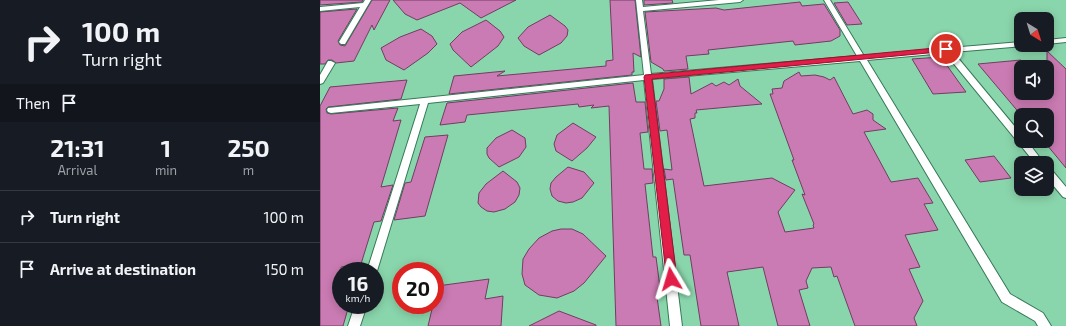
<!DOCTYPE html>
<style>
:root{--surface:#171b24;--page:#20242c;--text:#f1f3f6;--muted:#9ea1a6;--line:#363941}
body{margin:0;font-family:"Exo 2",sans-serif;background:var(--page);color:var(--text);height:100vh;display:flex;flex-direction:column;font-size:15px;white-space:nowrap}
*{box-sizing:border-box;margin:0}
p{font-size:13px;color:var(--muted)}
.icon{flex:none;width:22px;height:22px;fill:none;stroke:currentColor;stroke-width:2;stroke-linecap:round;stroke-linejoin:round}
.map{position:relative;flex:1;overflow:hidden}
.sheet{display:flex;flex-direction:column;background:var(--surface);width:320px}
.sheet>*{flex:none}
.top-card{background:#171b24;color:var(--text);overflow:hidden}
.needle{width:26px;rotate:142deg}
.fabs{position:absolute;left:694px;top:12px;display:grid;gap:8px}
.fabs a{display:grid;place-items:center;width:40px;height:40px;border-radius:8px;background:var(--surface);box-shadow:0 2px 10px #0003;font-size:20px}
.speed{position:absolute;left:12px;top:262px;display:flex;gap:8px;font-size:20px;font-weight:700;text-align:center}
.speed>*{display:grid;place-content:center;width:52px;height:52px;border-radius:50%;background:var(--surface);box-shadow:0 2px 10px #0003;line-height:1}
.speed small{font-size:10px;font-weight:400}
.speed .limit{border:6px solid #d22;background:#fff;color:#111}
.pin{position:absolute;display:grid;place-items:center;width:34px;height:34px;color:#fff;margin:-17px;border:2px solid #fff;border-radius:50%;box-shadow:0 1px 4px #0007}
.me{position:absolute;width:44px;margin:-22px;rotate:353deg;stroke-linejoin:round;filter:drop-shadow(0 0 3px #0008)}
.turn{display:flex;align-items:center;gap:14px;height:84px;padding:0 16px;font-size:18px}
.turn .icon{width:52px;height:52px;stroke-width:2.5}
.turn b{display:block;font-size:28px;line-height:34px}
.then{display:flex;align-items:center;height:38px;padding:0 16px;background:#0003;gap:8px;font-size:15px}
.eta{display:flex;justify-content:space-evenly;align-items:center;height:68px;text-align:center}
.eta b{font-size:24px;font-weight:700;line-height:28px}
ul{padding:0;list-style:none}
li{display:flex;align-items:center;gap:12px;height:52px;padding:0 16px;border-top:1px solid var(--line)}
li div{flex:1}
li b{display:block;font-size:15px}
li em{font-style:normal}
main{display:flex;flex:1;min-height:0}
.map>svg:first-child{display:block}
.built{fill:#8ad6ac;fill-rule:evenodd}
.building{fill:#cb7bb3;stroke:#713d62}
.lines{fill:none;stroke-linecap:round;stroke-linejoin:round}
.service-casing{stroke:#357957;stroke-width:2}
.service{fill:#fff;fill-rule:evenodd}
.route{fill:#e11d48;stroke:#92132f}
</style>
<main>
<section class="sheet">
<div class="top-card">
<div class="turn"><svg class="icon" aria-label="right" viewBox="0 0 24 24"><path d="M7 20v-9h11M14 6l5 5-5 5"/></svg><div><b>100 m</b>Turn right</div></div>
<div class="then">Then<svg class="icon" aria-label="arrive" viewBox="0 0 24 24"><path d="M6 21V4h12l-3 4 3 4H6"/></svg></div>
</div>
<div class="eta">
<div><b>21:31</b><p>Arrival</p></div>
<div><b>1</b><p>min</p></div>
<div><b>250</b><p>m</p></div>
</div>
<ul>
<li><svg class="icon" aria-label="right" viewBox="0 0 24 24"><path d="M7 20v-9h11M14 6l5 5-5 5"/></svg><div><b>Turn right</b></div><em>100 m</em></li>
<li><svg class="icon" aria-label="arrive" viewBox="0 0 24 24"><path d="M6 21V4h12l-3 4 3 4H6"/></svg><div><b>Arrive at destination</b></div><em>150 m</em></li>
</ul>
</section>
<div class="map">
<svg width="746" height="326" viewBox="0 0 746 326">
<rect width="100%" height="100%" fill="#9de2bb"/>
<path class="built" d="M0 0H746V326H0ZM701 19H727V45H701ZM701 67H727V93H701ZM701 115H727V141H701ZM701 163H727V189H701ZM21 271H55V305H21ZM81 271H115V305H81Z"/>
<g class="building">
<polygon points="0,0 43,0 42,2 0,5"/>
<polygon points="52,0 70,0 54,30 52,25 34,61 16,63 12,60 8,60 5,64 0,64 0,12 37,9 18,41 20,45 25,46"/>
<polygon points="73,0 196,0 161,18 140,3 97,20 85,14"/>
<polygon points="290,0 315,0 321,57 313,53 314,72 312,72 312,75 129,94 134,76 185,71 177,76 286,66 286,61 293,60"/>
<polygon points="324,0 352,0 353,3 324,5"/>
<polygon points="480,2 482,6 504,4 520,30 520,36 511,41 475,45 473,41 388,50 389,54 366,56 368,69 344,71 343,69 331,62 325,12 396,8 404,10"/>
<polygon points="528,2 542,24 527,25 514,3"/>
<polygon points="230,15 245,26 248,30 247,36 241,43 219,55 204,46 198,38 208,27"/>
<polygon points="166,20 180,31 184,37 178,46 151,67 133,50 130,44 142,32"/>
<polygon points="101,29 112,36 117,44 108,53 84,70 66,60 61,48 80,37"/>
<polygon points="727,51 746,69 746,168 727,145 727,115 701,115 658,64 701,60 701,93 727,93"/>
<polygon points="621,57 638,81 646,92 613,94 592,59"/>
<polygon points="479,72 481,76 495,75 504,77 510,80 514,77 533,114 547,110 553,114 553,120 566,129 544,132 571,182 598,178 613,203 604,204 618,230 585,235 600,267 589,269 603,301 594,318 597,326 535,326 517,276 514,277 511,267 492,268 486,281 488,288 479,290 490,326 458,326 443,267 407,272 419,326 381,326 370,255 364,255 353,179 346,180 344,169 352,170 347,130 340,131 336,101 339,101 344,89 344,79 369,77 371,94 392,83 396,86 404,82 409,85 418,79 420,86 442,104 376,110 377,113 375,113 375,118 370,119 384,186 452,178 475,190 458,212 465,232 494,228 493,225 494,224 482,194 485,195 472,160 474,160 450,94 453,94 452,89 462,88 464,81"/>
<polygon points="87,80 81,99 8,107 6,109 7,113 11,114 78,108 73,121 81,120 61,187 73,185 61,221 54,222 41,264 21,267 21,305 29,305 23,326 0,326 0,106 10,87"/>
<polygon points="313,83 316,102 325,102 328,132 320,133 324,169 332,169 333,183 325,184 333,257 336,257 341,295 337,297 341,326 296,326 289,106 271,108 274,105 259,107 258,104 147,115 145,122 120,125 127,103"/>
<polygon points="253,123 276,137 267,148 252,161 236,151 234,144 237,135"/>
<polygon points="192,130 205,138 206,147 199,157 179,167 169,158 167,154 167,148 176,138"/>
<polygon points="128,135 105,216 74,220 85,183 91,182 105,137"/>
<polygon points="674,156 691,178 660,182 645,160"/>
<polygon points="248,167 264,172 274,183 262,198 253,202 246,203 238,201 232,196 230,189 231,183 236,177"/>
<polygon points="183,171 197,182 200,188 199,195 195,202 185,209 174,212 167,211 161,207 158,203 159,193 166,184"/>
<polygon points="241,229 252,229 263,234 286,256 264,283 254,291 237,298 219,295 205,285 202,274 203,259 209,249 219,238 232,231"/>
<polygon points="169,279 165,299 183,296 181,326 108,326 113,305 115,305 117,286"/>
<polygon points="239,311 276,325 276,326 209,326"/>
</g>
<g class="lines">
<defs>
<g id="service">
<polygon points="45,0 51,0 25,44 21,44 19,42 40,7 0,11 0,7 43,3"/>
<polygon points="316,0 322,0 323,7 399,0 423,0 420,2 323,11 331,74 537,56 504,0 510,0 544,56 623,49 626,47 629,48 701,42 701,45 703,46 633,52 701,134 701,141 707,141 724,163 715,163 625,53 547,60 690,294 723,313 731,326 718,326 715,321 682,302 540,61 332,79 362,326 350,326 324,80 108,103 57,271 55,275 55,271 47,271 100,104 11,113 8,112 7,110 8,108 324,75"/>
<polygon points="746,38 746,42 727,44 727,40"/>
<polygon points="8,61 11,61 15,63 3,83 0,84 0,75"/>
<polygon points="727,167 730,168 746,187 746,198 743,197 727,178"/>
<polygon points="35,305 47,305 40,326 28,326"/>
</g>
</defs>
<use href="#service" class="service-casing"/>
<use href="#service" class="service"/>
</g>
<polygon class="route" points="626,47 629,48 629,51 332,79 357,279 355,283 351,285 347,283 324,77 325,75"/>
</svg>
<div class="fabs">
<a><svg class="needle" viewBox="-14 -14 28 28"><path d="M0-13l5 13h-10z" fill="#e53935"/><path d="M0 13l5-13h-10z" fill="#9ea1a6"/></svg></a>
<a><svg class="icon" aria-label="sound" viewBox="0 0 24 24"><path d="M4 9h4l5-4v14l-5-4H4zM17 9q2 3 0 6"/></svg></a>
<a><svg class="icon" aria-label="search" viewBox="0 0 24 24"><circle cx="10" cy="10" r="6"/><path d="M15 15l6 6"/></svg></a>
<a><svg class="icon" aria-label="layers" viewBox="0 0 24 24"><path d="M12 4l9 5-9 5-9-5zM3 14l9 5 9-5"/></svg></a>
</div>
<div class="speed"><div>16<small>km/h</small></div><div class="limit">20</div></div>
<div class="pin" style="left:626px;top:49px;background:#d93025"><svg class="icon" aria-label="arrive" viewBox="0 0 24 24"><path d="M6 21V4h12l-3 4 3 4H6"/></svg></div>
<svg class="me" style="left:351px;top:279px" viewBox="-20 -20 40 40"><path d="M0-17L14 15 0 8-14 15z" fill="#e11d48" stroke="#fff" stroke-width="4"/></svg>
</div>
</main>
